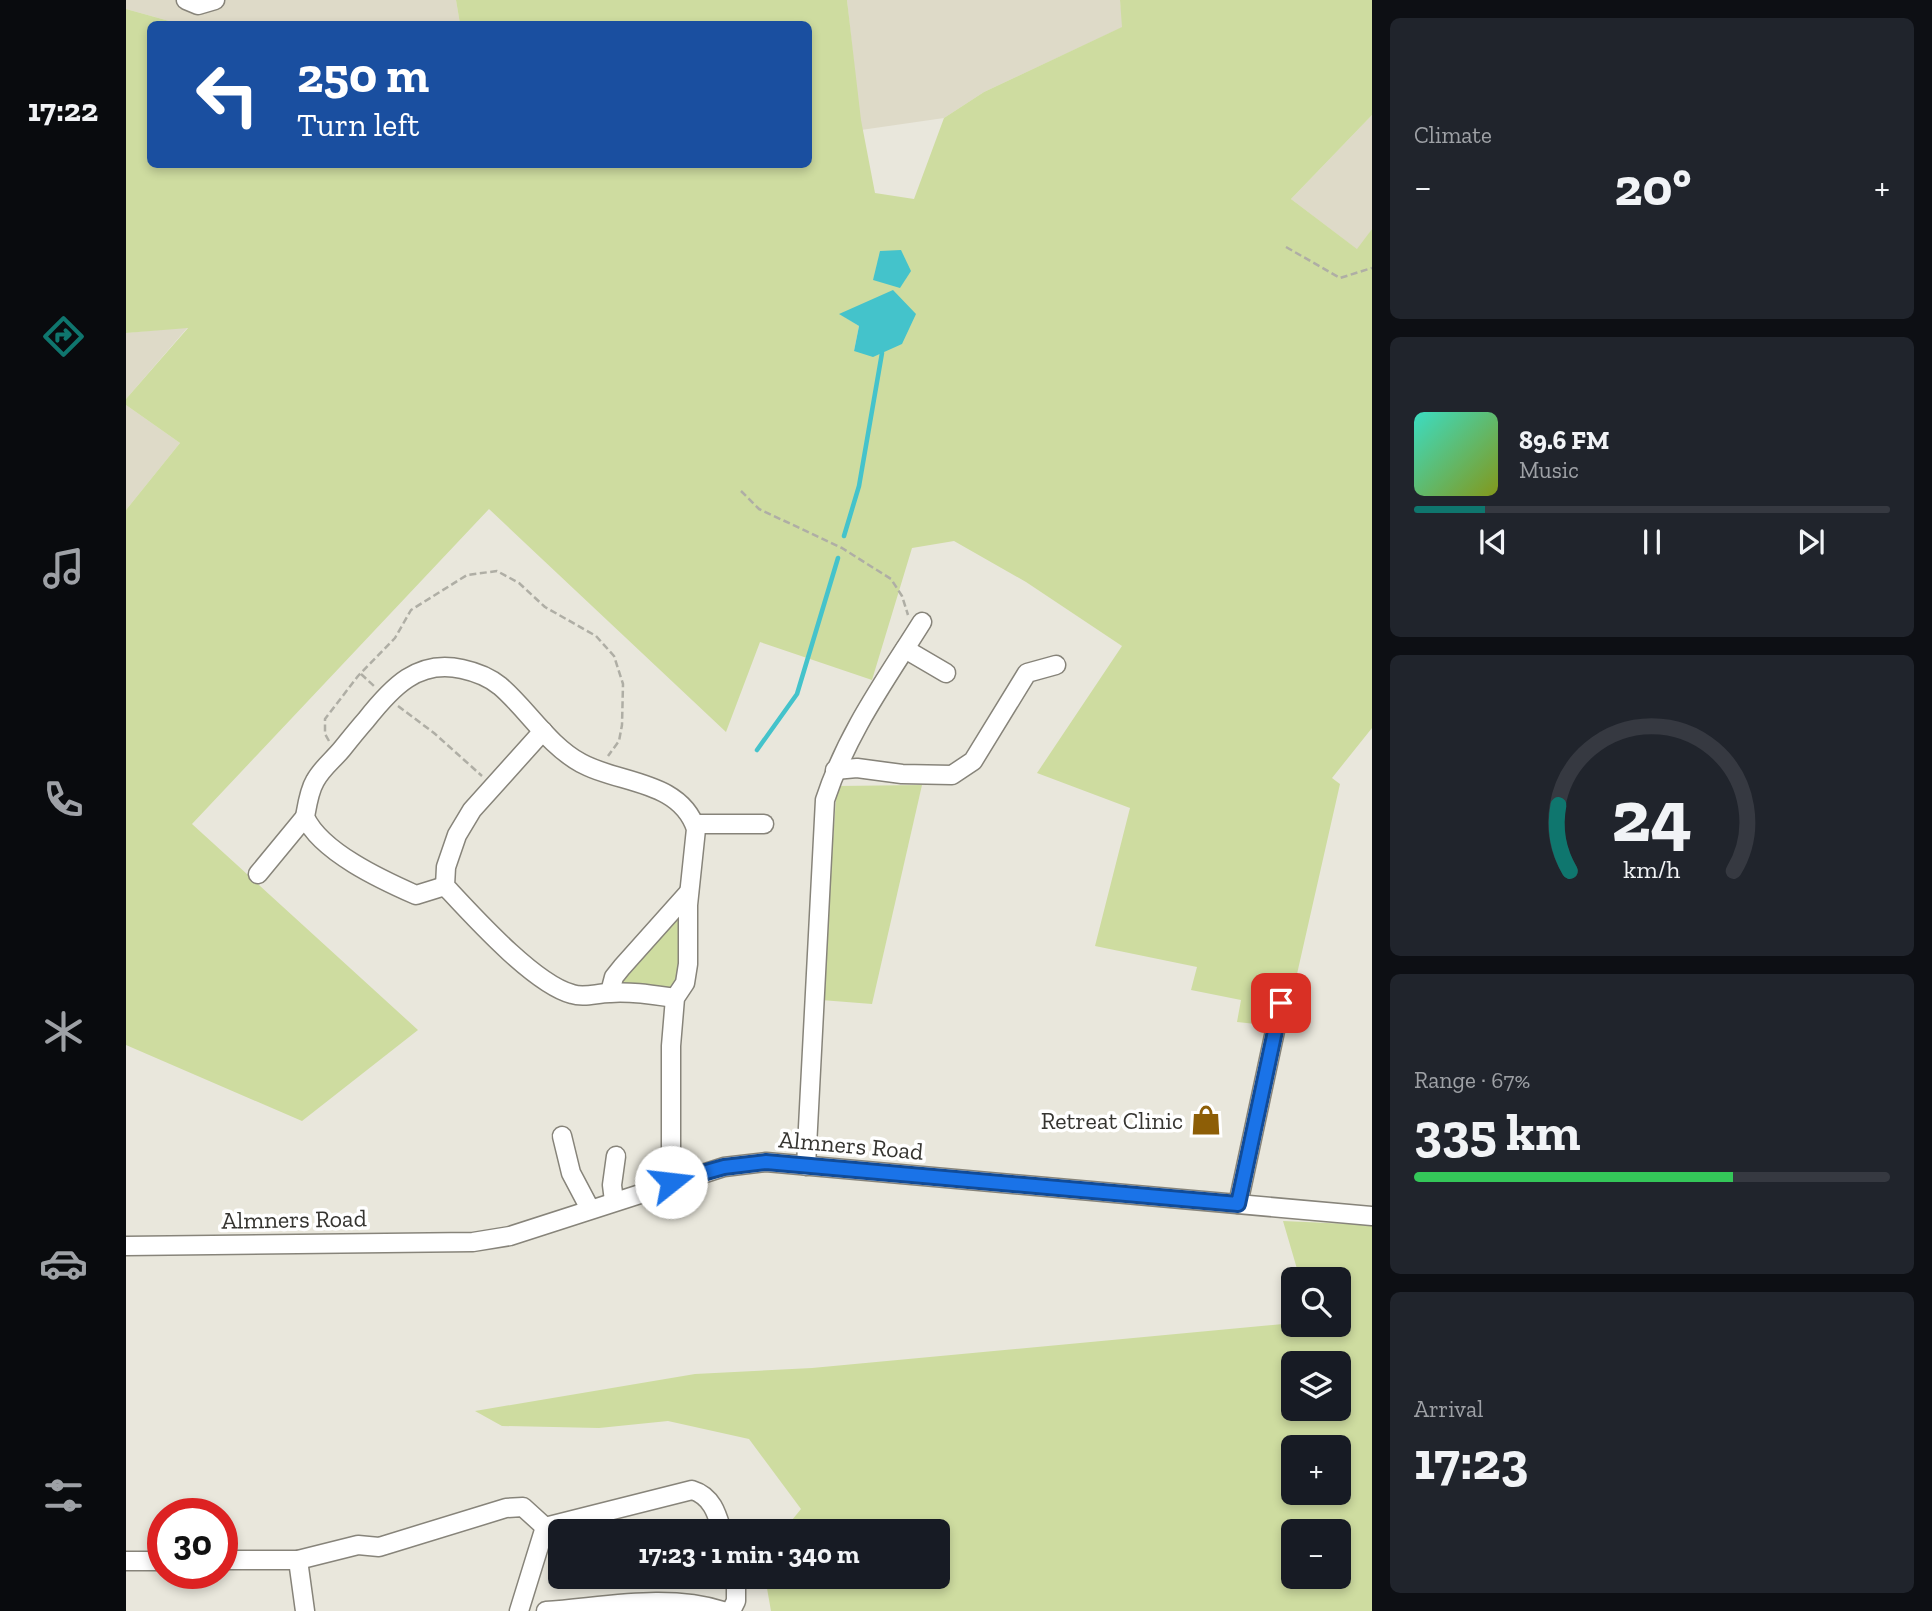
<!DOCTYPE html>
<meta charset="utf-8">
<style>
:root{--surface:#171b24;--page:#20242c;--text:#f1f3f6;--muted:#9ea1a6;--line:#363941;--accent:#0f766e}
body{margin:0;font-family:"Zilla Slab",serif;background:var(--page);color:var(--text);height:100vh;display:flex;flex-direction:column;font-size:26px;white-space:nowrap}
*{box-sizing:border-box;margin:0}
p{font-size:23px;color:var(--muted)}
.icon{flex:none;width:38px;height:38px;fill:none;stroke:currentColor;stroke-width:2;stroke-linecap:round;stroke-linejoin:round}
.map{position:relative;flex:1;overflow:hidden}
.side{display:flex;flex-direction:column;gap:18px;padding:18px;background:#0d0f14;width:560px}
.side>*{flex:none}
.top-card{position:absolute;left:21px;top:21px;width:665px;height:147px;border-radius:10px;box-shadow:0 4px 10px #0003;background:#1a4fa0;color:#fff;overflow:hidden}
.tools{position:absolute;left:1155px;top:1267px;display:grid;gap:14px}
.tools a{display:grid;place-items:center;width:70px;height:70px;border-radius:10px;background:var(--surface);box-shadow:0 4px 10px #0003;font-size:35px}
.speed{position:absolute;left:21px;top:1498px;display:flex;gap:14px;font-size:35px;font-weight:700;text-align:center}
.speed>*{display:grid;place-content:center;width:91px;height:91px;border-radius:50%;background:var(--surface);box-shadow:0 4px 10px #0003;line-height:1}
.speed .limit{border:10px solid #d22;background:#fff;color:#111}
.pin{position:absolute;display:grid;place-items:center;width:60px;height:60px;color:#fff;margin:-30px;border-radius:14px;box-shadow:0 4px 10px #0006}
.me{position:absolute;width:77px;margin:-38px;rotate:74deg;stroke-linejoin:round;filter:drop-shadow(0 0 5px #0008)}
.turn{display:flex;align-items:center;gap:24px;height:147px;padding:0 35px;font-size:32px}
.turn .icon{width:91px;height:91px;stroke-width:2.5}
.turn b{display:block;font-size:49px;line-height:60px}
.big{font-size:52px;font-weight:700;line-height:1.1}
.side .widget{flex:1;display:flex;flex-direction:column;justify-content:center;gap:10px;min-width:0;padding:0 24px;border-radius:10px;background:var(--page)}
.side .dial{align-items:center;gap:0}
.dial svg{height:182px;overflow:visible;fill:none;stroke:var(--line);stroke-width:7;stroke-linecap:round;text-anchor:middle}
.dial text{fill:var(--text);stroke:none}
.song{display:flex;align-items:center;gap:21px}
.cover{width:84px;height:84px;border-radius:10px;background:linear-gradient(135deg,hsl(170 70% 55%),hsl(70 70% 35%))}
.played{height:7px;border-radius:4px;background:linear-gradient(90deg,var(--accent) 15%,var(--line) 15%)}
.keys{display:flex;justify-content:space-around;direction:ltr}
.heat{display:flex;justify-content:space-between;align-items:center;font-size:38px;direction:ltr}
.charge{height:10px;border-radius:5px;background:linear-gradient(90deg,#34c759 67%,var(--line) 0)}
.trip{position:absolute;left:422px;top:1519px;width:402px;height:70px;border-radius:10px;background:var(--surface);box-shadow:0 4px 10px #0003;font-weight:700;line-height:70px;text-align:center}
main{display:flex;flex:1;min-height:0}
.tab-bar{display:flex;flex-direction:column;width:126px;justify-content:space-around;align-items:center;background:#090b0e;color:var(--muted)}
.tab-bar .icon{width:49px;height:49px}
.tab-bar .active{color:var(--accent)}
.tab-bar b{font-size:32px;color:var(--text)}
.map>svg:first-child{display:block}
</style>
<main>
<nav class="tab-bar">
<b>17:22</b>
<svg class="icon active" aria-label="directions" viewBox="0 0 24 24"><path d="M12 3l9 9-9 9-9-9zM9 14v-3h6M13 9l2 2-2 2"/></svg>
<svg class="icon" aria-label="music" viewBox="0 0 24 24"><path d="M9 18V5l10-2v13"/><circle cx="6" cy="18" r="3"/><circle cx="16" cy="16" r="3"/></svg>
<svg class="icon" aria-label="phone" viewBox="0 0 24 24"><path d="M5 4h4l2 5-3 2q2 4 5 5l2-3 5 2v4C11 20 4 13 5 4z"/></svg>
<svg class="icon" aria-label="climate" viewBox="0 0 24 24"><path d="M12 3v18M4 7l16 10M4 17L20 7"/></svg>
<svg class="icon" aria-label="car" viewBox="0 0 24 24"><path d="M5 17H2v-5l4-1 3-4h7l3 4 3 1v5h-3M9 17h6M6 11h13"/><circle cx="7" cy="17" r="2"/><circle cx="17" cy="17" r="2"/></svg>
<svg class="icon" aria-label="filters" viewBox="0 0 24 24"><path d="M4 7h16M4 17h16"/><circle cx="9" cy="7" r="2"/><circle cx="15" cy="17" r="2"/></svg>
</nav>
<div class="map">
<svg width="1246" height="1611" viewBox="0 0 1246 1611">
<rect width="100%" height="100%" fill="#e9e7dc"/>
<g fill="#dedac8">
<path d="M0 0H330L334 24H54L0 9Z"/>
<path d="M721 0H994L997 27 858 92 818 118 735 130Z"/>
<path d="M1246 115V229L1232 250 1165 199Z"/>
<path d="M62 327 0 399V333Z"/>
<path d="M0 405 54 443 0 510Z"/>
</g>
<g fill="#cedca0" fill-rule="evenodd">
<path d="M330 0H721L735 120 749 193 788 199 818 118 858 92 996 27 994 0H1246V115L1165 199 1231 249 1246 229V728L1206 778 1214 784 1159 1027 1111 1022 1115 1000 1065 990 1071 967 969 946 1004 808 911 773 996 646 900 582 828 541 786 548 746 680 634 642 600 732 363 509 66 824 292 1030 176 1121 0 1045V510L54 443 0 405V399L62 328 0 333V9L54 24H24V164H682V24H334ZM714 314 776 344 728 351 733 326Z"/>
<path d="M796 785 746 1004 695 1000 711 786Z"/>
<path d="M555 907 557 973 550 987H506L497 983 496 979Z"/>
<path d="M1157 1221 1246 1225V1611H645L639 1577H812V1531H657L675 1509 623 1439 542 1421 473 1428 376 1426 349 1411 569 1374 686 1368 1167 1323V1325H1213V1279H1174ZM1167 1363H1213V1409H1167ZM1167 1447H1213V1493H1167ZM1167 1531H1213V1577H1167Z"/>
</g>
<g fill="#44c3cb">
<path d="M775 250 785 271 774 288 747 280 754 251Z"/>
<path d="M767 290 790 314 776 344 747 357 728 351 733 326 713 314Z"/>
</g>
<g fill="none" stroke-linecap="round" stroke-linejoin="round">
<g stroke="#44c3cb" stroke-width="4.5">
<path d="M718 536 733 486 756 353"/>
<path d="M631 750 671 694 712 558"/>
</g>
<g stroke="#87847a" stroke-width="21">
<g id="minor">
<path d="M60 0 72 5 89 0"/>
<path d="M779 649 820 673"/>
<path d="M417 731 346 810 331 835 320 867 319 886C347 916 408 984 446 994 458 998 471 993 484 993 505 991 528 995 549 998"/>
<path d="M709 770 731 768 776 774 826 775 847 761 901 673 930 665"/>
<path d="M569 824H638"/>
<path d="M132 874 179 817"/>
<path d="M319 886 290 895C256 880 195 852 179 817 181 806 183 791 189 781 196 768 207 760 216 749 224 739 232 729 240 720 266 687 292 659 336 669 350 672 363 677 374 686 402 710 422 745 455 763 493 784 554 780 570 829L562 905V964L559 983 549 998 545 1046V1182"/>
<path d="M484 992 488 977 496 967 563 892"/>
<path d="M436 1136 445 1173 464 1209"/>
<path d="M680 1166 699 800C721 733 759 681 796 622"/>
<path d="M488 1201 486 1185 490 1156"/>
<path d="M1112 1204 1155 1003"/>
<path d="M0 1246 347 1242 384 1236 598 1167 640 1162 1246 1216"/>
<path d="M96 1560H172L232 1545 253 1547 380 1508 397 1507 419 1527 566 1490C586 1496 591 1514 596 1531"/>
<path d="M172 1560 179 1611"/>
<path d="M0 1561H37"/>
<path d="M393 1611 419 1527"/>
<path d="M420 1611C478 1607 541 1593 597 1611"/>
<path d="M605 1611 610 1601V1577"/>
</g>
</g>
<g stroke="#afaea5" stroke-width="2.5" stroke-dasharray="7 3.5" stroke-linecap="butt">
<path d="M1160 247 1214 278 1246 268"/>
<path d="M615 491 633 509 716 548 765 579 776 596 782 615"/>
<path d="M235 674 248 686"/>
<path d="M272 706 308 733 356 776"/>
<path d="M203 741 199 734V719L232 676 269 638 285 610 341 575 371 571 393 583 419 607 470 636 488 656 497 684 496 725 493 741 482 756"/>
</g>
<use href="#minor" stroke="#fff" stroke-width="18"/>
</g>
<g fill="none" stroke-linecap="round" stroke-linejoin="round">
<g stroke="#114b97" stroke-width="18">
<path id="route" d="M545 1182 598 1167 640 1162 1112 1204 1155 1003"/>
</g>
<use href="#route" stroke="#1a73e8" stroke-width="12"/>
</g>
<defs>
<g id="shop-bare" transform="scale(2.415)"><path d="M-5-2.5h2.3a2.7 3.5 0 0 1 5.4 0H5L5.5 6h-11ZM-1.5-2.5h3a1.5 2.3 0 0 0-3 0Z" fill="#8d5e06" stroke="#fff" stroke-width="2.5" paint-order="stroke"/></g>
</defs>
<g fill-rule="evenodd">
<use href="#shop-bare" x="1080" y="1120"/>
</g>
<g text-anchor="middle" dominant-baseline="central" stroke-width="7" stroke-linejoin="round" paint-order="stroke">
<g font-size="24" fill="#353430" stroke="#fff" text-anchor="end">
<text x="1057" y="1120">Retreat Clinic</text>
</g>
<g font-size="24" fill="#353430" stroke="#fff">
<text transform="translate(725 1145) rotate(5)">Almners Road</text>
<text transform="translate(168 1219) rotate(-1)">Almners Road</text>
</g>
</g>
</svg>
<div class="tools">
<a><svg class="icon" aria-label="search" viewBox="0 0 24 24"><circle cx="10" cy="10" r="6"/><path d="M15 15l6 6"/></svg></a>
<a><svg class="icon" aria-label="layers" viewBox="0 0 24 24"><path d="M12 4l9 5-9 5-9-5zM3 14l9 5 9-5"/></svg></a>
<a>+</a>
<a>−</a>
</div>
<div class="speed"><div class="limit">30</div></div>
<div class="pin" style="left:1155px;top:1003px;background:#d93025"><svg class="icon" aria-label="arrive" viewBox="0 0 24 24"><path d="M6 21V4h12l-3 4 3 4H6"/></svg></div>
<svg class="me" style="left:545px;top:1182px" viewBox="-20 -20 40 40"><circle r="19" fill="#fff"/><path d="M0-13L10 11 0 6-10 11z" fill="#1a73e8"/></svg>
<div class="trip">17:23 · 1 min · 340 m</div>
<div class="top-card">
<div class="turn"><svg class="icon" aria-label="left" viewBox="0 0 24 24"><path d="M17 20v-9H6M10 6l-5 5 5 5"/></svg><div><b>250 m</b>Turn left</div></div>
</div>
</div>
<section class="side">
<div class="widget"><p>Climate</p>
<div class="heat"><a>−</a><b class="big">20°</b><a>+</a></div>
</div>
<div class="widget">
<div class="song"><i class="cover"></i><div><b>89.6 FM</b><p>Music</p></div></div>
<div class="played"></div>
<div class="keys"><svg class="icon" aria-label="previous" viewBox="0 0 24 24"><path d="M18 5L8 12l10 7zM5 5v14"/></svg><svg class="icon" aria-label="pause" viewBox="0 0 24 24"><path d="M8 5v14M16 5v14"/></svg><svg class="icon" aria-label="next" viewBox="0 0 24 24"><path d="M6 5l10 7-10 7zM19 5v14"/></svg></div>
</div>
<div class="widget dial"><svg viewBox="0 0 100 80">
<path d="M14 69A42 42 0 1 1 86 69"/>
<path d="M14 69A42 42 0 0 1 9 40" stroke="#0f766e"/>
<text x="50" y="56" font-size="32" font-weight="700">24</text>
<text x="50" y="72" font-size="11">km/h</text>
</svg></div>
<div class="widget"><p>Range · 67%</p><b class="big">335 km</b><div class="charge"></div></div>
<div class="widget"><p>Arrival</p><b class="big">17:23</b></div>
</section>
</main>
